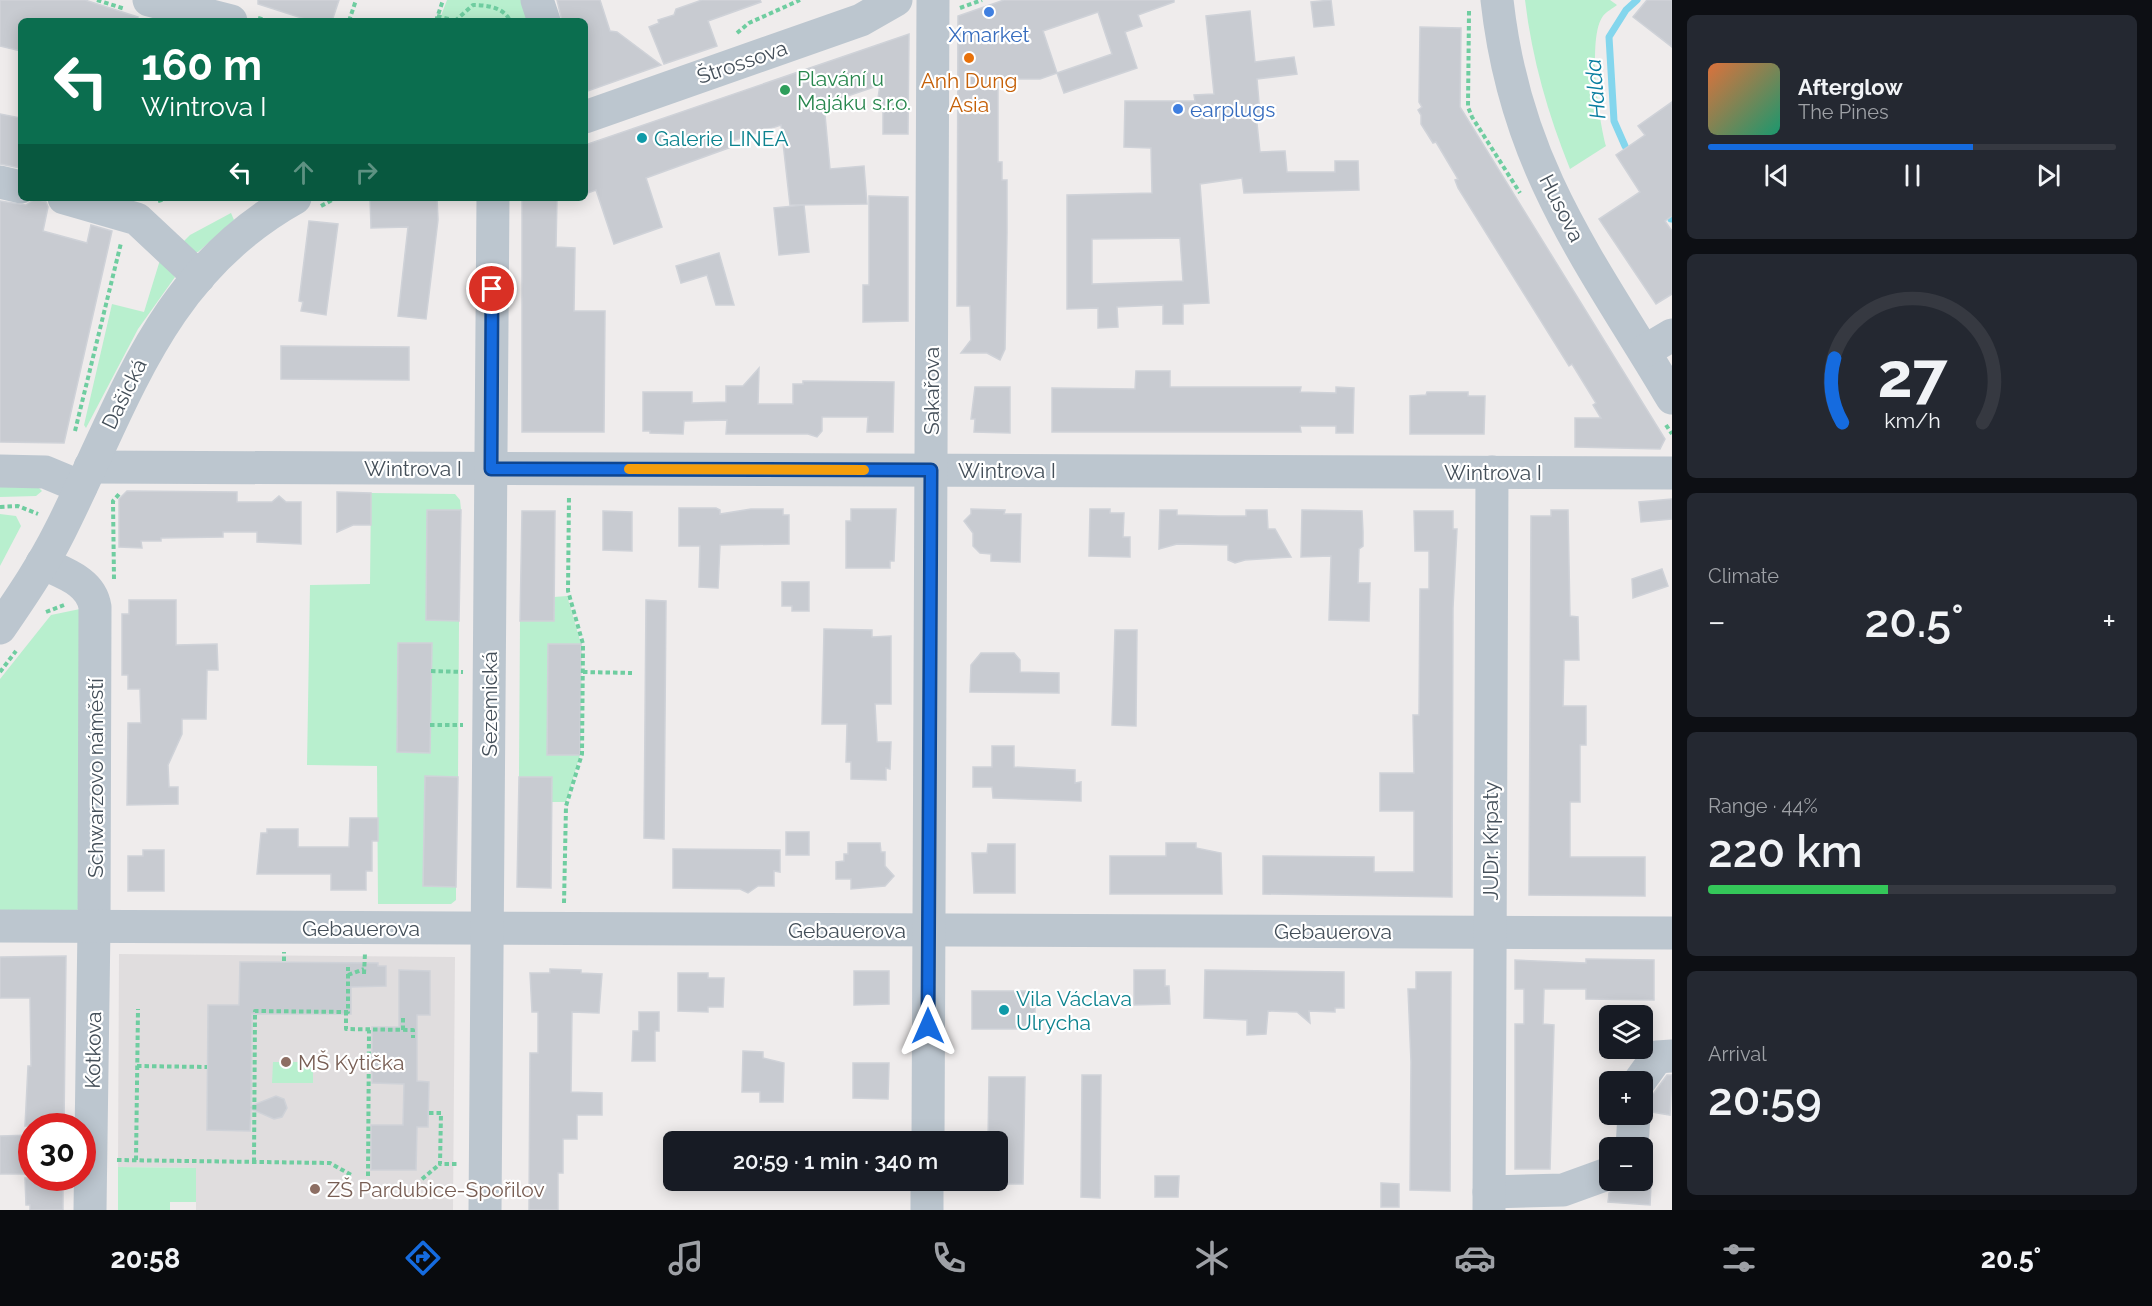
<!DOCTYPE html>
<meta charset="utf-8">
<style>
:root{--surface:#171b24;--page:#242831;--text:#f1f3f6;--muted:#9ea1a6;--line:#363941;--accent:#156bdf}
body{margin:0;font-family:Raleway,sans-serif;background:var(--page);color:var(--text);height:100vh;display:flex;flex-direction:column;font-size:22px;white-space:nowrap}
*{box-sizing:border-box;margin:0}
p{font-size:20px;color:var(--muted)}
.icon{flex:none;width:33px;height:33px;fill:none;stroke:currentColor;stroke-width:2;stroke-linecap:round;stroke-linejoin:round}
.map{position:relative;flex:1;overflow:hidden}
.details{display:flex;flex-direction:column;gap:15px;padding:15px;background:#0d0f14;width:480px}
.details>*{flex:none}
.guide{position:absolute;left:18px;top:18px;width:570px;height:183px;border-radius:9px;box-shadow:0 3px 15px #0003;background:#0b6e4f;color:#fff;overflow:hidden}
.buttons{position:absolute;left:1599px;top:1005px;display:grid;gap:12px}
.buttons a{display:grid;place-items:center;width:54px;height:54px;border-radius:9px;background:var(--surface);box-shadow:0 3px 15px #0003;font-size:30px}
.speed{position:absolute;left:18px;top:1113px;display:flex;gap:12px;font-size:30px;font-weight:700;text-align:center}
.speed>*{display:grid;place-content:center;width:78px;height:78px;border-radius:50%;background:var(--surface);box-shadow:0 3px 15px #0003;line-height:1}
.speed .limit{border:9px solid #d22;background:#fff;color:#111}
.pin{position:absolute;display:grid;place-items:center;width:51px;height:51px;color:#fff;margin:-26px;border:3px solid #fff;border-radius:50%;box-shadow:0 2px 6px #0007}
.me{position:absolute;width:66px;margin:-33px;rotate:0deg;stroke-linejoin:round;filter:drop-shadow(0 0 4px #0008)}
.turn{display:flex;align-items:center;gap:21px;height:126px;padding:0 24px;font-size:27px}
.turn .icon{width:78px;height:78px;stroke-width:2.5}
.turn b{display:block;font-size:42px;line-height:51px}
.lanes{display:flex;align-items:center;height:57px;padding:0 24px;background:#0003;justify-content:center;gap:30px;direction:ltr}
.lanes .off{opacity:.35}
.big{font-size:45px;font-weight:600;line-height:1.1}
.details .widget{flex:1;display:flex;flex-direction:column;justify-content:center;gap:9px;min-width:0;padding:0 21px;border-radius:9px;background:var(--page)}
.details .dial{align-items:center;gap:0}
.dial svg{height:156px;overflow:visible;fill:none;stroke:var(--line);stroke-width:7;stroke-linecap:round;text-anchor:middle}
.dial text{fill:var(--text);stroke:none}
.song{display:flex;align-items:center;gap:18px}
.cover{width:72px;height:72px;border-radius:9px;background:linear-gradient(135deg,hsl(20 70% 55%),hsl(160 70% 35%))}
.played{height:6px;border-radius:3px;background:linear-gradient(90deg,var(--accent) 65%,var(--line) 65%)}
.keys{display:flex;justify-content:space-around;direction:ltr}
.heat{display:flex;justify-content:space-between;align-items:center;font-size:33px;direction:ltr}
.charge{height:9px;border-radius:4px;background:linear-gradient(90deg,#34c759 44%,var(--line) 0)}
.trip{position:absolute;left:663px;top:1131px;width:345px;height:60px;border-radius:9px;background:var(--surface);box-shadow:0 3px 15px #0003;font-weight:600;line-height:60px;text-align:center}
.tabs{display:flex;height:96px;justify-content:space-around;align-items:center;background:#090b0e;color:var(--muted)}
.tabs .icon{width:42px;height:42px}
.tabs .on{color:var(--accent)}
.tabs b{font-size:27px;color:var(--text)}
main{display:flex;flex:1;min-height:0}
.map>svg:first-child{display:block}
</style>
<main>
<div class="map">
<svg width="1672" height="1210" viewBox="0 0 1672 1210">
<rect width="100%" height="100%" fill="#efecec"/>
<path fill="#e0ddde" d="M119 954 455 957 453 1210H196V1168L118 1167Z"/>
<g fill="#b8efce" fill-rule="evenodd">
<path d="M447 0H529L536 21H439Z"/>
<path d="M1525 0H1610L1617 5C1613 8 1606 12 1603 16 1587 37 1599 121 1606 146L1570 169C1548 114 1532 59 1525 0Z"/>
<path d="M231 213 234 220 198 252H192L183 242 190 235Z"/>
<path d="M160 260 175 277 138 329 86 428 84 425 112 304 144 312Z"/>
<path d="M0 482 37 486 42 491 36 496 0 497Z"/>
<path d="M371 493 455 494 460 500 461 510 426 620 459 621 458 777H425L423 885 456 887V900L451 904H378L377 766 307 765 310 585 370 584ZM398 643H431L429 753 397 752Z"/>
<path d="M0 514 16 516 21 526 0 566Z"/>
<path d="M567 596 581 644 548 645 547 754 580 755 566 802H552V777H519L520 621H553L554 597Z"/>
<path d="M80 609 78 909 75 914 0 918V679L51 615Z"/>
<path d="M273 1062H313V1083H272Z"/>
<path d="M118 1167 196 1168V1202H170V1210H118Z"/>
</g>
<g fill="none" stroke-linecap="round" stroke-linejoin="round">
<g stroke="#84d6ed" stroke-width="7">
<path d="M1625 146 1614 121 1609 37 1626 10 1637 0"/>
<path d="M1671 219H1672"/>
</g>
</g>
<g fill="#c8cbd1" stroke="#cfd2d8" stroke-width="1.5" fill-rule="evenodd">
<path d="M0 0H85L138 17 137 21H21V51L0 46Z"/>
<path d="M258 0H339L332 21H311L258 4Z"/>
<path d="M557 0H600L610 31 617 32 661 65 585 92V21H562Z"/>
<path d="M702 0H760L761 2 708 21 717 46 664 64 649 27 659 23 658 20 674 15 676 9Z"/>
<path d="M1004 0H1174V2L1138 15 1142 26 1125 32 1137 68 1064 93 1057 73 1040 79H998V162H1002V180H1007V232L1005 349 1000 360 987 353H961L971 340 970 306H957L958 16ZM1098 12 1112 54 1057 73 1043 31Z"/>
<path d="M1331 0 1334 25 1314 27 1311 2Z"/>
<path d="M1647 0H1672V47L1633 17Z"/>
<path d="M1250 11 1255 62 1294 57 1297 74 1257 79 1260 114H1256L1260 152 1285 151 1287 172H1335V161H1358L1359 190 1244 193 1242 178 1200 184 1209 303 1183 304V324H1163V305L1117 307 1118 327 1098 328V308L1067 309V195L1152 193 1151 148 1124 147 1125 101H1195L1194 95 1214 94 1206 16ZM1180 238 1183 281 1092 284V239Z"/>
<path d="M1420 27 1461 28 1460 107 1665 439 1660 449 1575 447V418H1601L1593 405 1596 403 1572 364 1569 366 1458 188 1455 180 1458 179 1436 142 1433 143 1421 124V115L1418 110 1422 107 1419 102Z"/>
<path d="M909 34 908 134H883V104H877L880 85 824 104 830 169 864 166 867 204 790 205 781 125 732 141 734 146 646 178 662 227 614 244 596 190 585 194V145Z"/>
<path d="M1672 102V216L1665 221 1672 231V294L1656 304 1599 219 1640 192 1616 155 1645 135 1638 126Z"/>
<path d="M0 114 21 118V168L0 164Z"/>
<path d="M869 196 908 197V321L863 322V285H869Z"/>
<path d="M370 198H437L438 220 426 319 398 316 408 227 371 228Z"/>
<path d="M522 198H557L556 247 575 248 574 311H605L604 432H522Z"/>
<path d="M35 199 46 202 48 207 43 231 87 243 91 225 112 231 64 443 0 442V201L26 205Z"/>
<path d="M804 205 809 252 779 255 774 208Z"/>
<path d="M309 221 338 224 326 315 301 311 303 302 299 301Z"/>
<path d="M719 253 734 305H716L707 275 681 283 676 266Z"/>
<path d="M281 346 409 347V380L281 379Z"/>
<path d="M759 368 758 404H793V384H803V381L894 382 893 432H867L868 417H822V431L817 437 808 434H726L727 420 684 421 683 434 650 433V431H643V392H692V403L726 402V386H743Z"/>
<path d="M1136 371H1170V387H1301L1300 392 1336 393V387L1354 388 1353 433H1336V426H1300L1301 432H1052V388L1135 389Z"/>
<path d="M975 387H1010V433L974 432 975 419H971Z"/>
<path d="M1427 392H1468V396H1485L1484 434H1410V396L1426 395Z"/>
<path d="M127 491 237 492V502H272L279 496 286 502H301V544L257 542V532H223V537L161 538V541H141L142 548 119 547V499Z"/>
<path d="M337 492 371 493V525H353L337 532Z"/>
<path d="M1672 499V519L1641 522 1639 502Z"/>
<path d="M679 508H716L720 510V514L751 509H783V515H789V544L720 545 718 588 699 587 700 546H679Z"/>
<path d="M851 509H896L894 561H890V568H846V521H851Z"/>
<path d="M971 509 1005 510 1004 514H1021L1020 562 991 561V554L980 553 973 546V533L964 521 971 514Z"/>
<path d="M1090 509H1110V513H1124L1123 537H1130V557L1089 556Z"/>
<path d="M427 510H461L459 621 426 620Z"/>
<path d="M1160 510H1177V515L1218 516H1246V510H1267L1268 529H1275L1291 557 1245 560 1235 563 1228 560V545L1177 544 1159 549Z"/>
<path d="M1302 510 1362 511 1363 532V546L1359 549 1358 583H1370L1369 621 1329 620 1331 556 1301 557Z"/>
<path d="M1551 510H1568L1570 616 1578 617 1579 660H1564L1563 706H1586V745H1580V802H1570V857H1645V896L1529 895 1531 516H1551Z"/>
<path d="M522 511H555L554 621H520Z"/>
<path d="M603 511 632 512V551L603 550Z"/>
<path d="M1414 511H1453V529H1457L1453 608 1452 897 1263 894V856L1374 857V872H1414V811H1380V773H1414L1413 715H1419L1420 589H1429V551H1415Z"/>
<path d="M1662 569 1668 586 1633 598 1632 579Z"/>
<path d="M782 582H809V611H792V606H782Z"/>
<path d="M129 600H176V645L217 644 218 670H207L206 719H182V734L168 765 169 787H178V804L127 805 128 723H141L140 689H128V675H122V614H129Z"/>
<path d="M646 600 666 601 664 839 644 838Z"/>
<path d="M824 629 872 630V637L891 636V704H875L877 742H891L890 769 886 768V780L851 779V762H846L847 724H822Z"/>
<path d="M1115 630H1137L1136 726 1112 725Z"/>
<path d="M398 643H432L430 753 397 752Z"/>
<path d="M548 644H581L580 755H547Z"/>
<path d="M981 653H1014L1020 660V672L1059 673V693L970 692 971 665Z"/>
<path d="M992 746H1014V767L1075 770V783L1081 782V801L993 798 992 787H973V767H992Z"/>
<path d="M425 776 458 777 456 887 423 886Z"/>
<path d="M519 777H552L551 888 517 887Z"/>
<path d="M350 818H378V841H372V871H366V890H331V874H257L261 833H267V829H298V847H349Z"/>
<rect x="786" y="832" width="23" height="23"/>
<path d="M848 843H880L881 852H885V866L894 876 885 886 851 889V879H836V862L844 861V854H848Z"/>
<path d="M1166 843H1196V848L1221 853 1222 894H1110V856H1166Z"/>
<path d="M988 844H1015V893H974L972 853H987Z"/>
<path d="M673 849 780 850V872L774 871V886H758L748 893 740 889 673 888Z"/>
<path d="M143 850H164V891H128V856H143Z"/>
<path d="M66 956 64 1126H25L28 1066H31L30 998H0V957Z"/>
<path d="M1586 959 1654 960V1000L1586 999V989H1544L1543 1024 1554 1025 1550 1169H1515V1024H1524V989H1515V960L1586 963Z"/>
<path d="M240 962 378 963V966H386V986L351 987V1014H252L251 1106 276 1096 284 1099 287 1108 282 1117 274 1119 251 1109 250 1131 207 1130 208 1005H239Z"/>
<path d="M550 969 581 970V973L602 974 599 1013 572 1012 571 1092 602 1093V1115H577V1139H563V1173H558V1210H529L530 1053H538V1012H532L530 973H550Z"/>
<path d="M399 970 430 971V1015H417V1081L429 1082 428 1127H417L416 1170H371V1125H403L404 1084 372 1083V1027H399Z"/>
<path d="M1134 970H1165V986H1169L1170 1004 1134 1005Z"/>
<path d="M1205 970 1344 972V1008H1335V1012L1309 1011 1310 1023 1297 1012 1268 1011 1266 1034 1247 1035V1020L1204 1018Z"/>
<path d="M854 971H889V1004L854 1005Z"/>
<path d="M1416 972H1451L1450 1191 1410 1190 1411 1062 1408 989H1416Z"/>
<path d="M678 973H708V978H724L723 1007H708V1012L678 1011Z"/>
<rect x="972" y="991" width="63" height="38"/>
<path d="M639 1012H659V1031H655V1061H632L633 1031H639Z"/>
<path d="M743 1051 763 1052V1058L784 1063 783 1102H760V1092H742Z"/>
<path d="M853 1063H889L888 1099 853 1098Z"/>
<path d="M1082 1075H1101L1100 1198 1081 1197Z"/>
<path d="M1667 1075H1672L1670 1115 1652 1112 1645 1099 1654 1093Z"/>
<path d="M989 1077H1025L1023 1184H998V1142H988Z"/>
<path d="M32 1135V1174H0V1136Z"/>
<path d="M1155 1176H1179L1178 1197H1155Z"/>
<path d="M25 1178H63V1210H30V1205H26Z"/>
<path d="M1381 1183 1399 1184V1207H1381Z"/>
<path d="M1626 1183 1651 1185 1650 1205 1608 1202 1609 1193Z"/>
</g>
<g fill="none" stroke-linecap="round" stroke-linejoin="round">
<g stroke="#6fcda0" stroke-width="4" stroke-dasharray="4.5 3" stroke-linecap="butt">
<path d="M97 0 125 9"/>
<path d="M960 8 982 0"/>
<path d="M1469 11 1468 107 1472 117 1520 193"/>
<path d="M437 16 456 21"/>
<path d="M258 18 269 21"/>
<path d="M349 21 356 0"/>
<path d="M436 21 443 0"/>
<path d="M455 21 473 5C486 5 504 7 510 21"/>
<path d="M737 33 749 23 800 0"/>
<path d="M158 201 169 198"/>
<path d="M321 206 336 198"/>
<path d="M1666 425 1672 434"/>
<path d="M75 431 121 243"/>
<path d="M0 507 18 506 38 514"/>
<path d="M114 579 113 501 120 493"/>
<path d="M46 612 64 605"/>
<path d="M431 671 463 672"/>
<path d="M0 672 16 651"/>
<path d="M583 672 632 673"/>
<path d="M430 725H463"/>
<path d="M564 903 566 806 582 754 583 644 568 591 569 495"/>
<path d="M284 961V952"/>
<path d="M364 974 365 953"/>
<path d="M348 975 364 969"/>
<path d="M346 1011V1029L413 1030V1038"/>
<path d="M403 1030V1015"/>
<path d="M137 1066 207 1067"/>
<path d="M429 1113H441L440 1164H458"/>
<path d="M117 1160 330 1163 353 1176"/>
<path d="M136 1160 138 1009"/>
<path d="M254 1162 255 1011 348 1012V967"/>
<path d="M368 1176 369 1030"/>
<path d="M422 1179 440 1164"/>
</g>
<g stroke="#bcc6cf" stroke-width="33">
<path d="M149 0 231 21"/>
<path d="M537 0 544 21"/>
<path d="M1497 0C1504 64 1521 126 1548 184 1582 258 1631 328 1672 398"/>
<path d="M585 117 861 20 896 0"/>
<path d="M0 182 21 187"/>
<path d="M64 198 137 219 199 277"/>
<path d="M1645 351 1672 335"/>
<path d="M90 467 1672 473"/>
<path d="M0 471 45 472 81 487"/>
<path d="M42 563C63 573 91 581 95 607L94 926 90 1210"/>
<path d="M0 628C22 596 43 565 60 531 125 402 159 274 295 198"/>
<path d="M0 926 1672 933"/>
<path d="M1639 1082 1657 1057 1672 1056"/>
<path d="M928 1142 933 0"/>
<path d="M1632 1148 1634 1114"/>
<path d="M1489 1192 1563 1190 1610 1173"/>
<path d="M485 1210 493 198"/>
<path d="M927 1210V1180"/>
<path d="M1489 1210 1492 472"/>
</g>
</g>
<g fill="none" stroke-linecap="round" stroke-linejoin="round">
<g stroke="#0e4691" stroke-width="15">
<path id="route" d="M492 289 491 469 931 470 928 1026"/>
</g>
<use href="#route" stroke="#156bdf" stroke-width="10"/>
<path stroke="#f59e0b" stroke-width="10" d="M629 469 864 470"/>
</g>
<g fill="#3f7fe0" stroke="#fff" stroke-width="2">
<circle cx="989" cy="12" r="6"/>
<circle cx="1178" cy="109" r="6"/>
</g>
<circle fill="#e8710a" stroke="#fff" stroke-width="2" cx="969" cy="58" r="6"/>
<circle fill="#2e9e5b" stroke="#fff" stroke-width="2" cx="785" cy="90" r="6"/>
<g fill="#0f9aa8" stroke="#fff" stroke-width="2">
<circle cx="642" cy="138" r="6"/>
<circle cx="1004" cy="1010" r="6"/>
</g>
<g fill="#8d6e63" stroke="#fff" stroke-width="2">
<circle cx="286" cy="1062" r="6"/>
<circle cx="315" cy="1189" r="6"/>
</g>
<g text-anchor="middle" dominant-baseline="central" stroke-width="4.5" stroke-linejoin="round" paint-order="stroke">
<g font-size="21" fill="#366cbe" stroke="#fff">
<text x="989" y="34">Xmarket</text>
<text x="1190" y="109" text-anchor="start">earplugs</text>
</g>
<g font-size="21" fill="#444f59" stroke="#fff">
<text transform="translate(742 62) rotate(-19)">Štrossova</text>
<text transform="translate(1562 208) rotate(63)">Husova</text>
<text transform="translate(931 391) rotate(-90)">Sakařova</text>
<text transform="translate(124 394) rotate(-64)">Dašická</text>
<text x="413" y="468">Wintrova I</text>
<text x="1007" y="470">Wintrova I</text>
<text x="1493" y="472">Wintrova I</text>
<text transform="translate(489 704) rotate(-90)">Sezemická</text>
<text transform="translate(95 778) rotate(-90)">Schwarzovo náměstí</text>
<text transform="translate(1490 841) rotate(-90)">JUDr. Krpaty</text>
<text x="361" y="928">Gebauerova</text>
<text x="847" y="930">Gebauerova</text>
<text x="1333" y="931">Gebauerova</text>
<text transform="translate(93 1050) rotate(-89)">Kotkova</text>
</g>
<g font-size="21" fill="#27864d" stroke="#fff" text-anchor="start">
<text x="797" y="78">Plavání u<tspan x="797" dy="24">Majáku s.r.o.</tspan></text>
</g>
<g font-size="21" fill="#c56008" stroke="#fff">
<text x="969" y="80">Anh Dung<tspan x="969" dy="24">Asia</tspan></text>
</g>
<g font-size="21" fill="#0d838f" stroke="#fff" text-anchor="start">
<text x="654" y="138">Galerie LINEA</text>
<text x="1016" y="998">Vila Václava<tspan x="1016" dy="24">Ulrycha</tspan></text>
</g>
<g font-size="21" fill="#785e54" stroke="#fff" text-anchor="start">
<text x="298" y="1062">MŠ Kytička</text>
<text x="327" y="1189">ZŠ Pardubice-Spořilov</text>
</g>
<g font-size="22" font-style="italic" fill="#097ea0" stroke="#fff">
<text transform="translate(1595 89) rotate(-95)">Halda</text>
</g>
</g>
</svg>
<div class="buttons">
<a><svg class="icon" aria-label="layers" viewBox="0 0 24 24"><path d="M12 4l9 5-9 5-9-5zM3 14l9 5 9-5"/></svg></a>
<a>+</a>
<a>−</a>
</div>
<div class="speed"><div class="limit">30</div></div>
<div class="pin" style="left:492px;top:289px;background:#d93025"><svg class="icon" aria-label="arrive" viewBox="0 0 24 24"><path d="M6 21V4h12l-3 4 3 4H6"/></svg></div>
<svg class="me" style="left:928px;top:1026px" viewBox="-20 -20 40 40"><path d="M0-17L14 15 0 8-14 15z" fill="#156bdf" stroke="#fff" stroke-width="4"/></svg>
<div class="trip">20:59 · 1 min · 340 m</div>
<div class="guide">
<div class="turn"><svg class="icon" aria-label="left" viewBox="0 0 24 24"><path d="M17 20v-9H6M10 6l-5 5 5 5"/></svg><div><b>160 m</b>Wintrova I</div></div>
<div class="lanes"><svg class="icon" aria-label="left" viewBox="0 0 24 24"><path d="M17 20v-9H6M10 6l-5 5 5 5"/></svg><svg class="icon off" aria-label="ahead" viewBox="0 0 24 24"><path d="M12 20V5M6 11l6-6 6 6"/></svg><svg class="icon off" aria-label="right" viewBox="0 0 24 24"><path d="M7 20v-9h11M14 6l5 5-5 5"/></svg></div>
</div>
</div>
<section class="details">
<div class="widget">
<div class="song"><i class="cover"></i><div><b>Afterglow</b><p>The Pines</p></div></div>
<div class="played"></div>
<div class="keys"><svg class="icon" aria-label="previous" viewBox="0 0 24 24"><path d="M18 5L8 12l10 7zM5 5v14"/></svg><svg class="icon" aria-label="pause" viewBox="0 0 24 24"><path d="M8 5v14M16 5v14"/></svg><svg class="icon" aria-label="next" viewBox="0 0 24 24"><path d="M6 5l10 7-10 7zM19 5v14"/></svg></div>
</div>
<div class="widget dial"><svg viewBox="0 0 100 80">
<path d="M14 69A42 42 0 1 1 86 69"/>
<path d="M14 69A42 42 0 0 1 10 36" stroke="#156bdf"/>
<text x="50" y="56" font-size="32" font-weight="700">27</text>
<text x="50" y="72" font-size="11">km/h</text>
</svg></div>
<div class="widget"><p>Climate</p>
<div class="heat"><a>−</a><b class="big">20.5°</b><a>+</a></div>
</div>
<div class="widget"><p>Range · 44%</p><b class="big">220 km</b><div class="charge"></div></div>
<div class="widget"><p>Arrival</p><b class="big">20:59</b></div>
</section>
</main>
<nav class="tabs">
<b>20:58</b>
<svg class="icon on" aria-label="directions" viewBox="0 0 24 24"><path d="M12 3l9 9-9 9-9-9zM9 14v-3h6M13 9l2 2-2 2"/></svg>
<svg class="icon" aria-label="music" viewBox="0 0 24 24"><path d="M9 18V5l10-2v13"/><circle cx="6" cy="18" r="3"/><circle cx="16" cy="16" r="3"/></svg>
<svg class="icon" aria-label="phone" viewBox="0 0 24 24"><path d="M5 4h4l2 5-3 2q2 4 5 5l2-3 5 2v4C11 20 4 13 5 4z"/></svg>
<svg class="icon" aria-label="climate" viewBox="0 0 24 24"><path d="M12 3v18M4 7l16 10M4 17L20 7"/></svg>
<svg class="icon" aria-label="car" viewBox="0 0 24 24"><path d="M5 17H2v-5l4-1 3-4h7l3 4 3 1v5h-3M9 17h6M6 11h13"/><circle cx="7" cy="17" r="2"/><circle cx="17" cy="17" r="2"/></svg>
<svg class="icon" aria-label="filters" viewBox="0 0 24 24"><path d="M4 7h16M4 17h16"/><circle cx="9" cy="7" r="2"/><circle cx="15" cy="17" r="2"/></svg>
<b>20.5°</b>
</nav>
